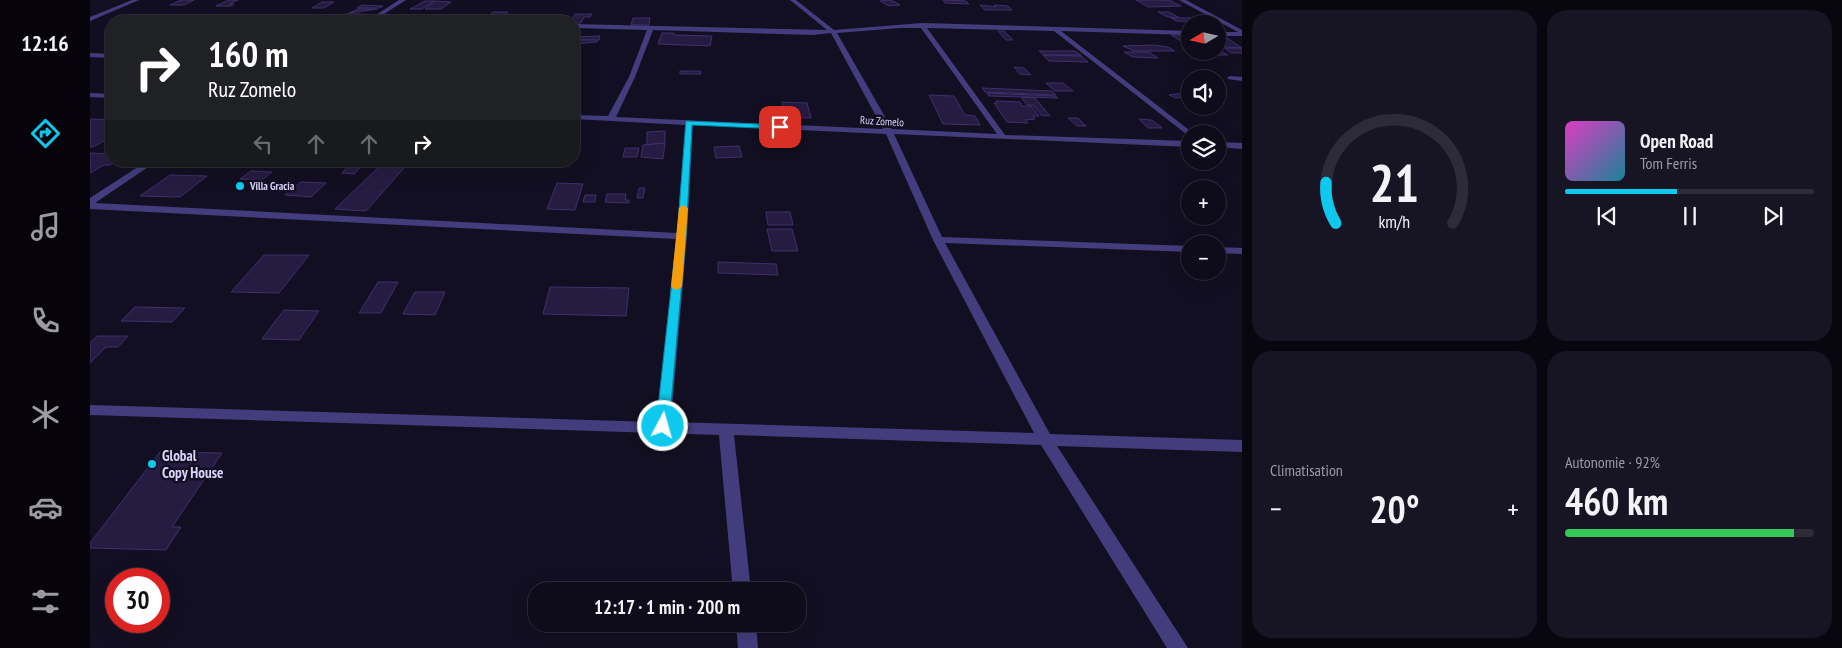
<!DOCTYPE html>
<html lang="fr">
<meta charset="utf-8">
<style>
:root{--surface:#0e0b1a;--page:#171423;--text:#f1f3f6;--muted:#9b9ba2;--line:#2e2b39;--accent:#0ec9ed}
body{margin:0;font-family:"PT Sans Narrow",sans-serif;background:var(--page);color:var(--text);height:100vh;display:flex;flex-direction:column;font-size:19px;white-space:nowrap}
*{box-sizing:border-box;margin:0}
p{font-size:16px;color:var(--muted)}
.icon{flex:none;width:28px;height:28px;fill:none;stroke:currentColor;stroke-width:2;stroke-linecap:round;stroke-linejoin:round}
.map{position:relative;flex:1;overflow:hidden}
.sheet{display:flex;flex-direction:column;gap:10px;padding:10px;background:#08060e;width:600px}
.sheet>*{flex:none}
.banner{position:absolute;left:15px;top:15px;width:475px;height:152px;border-radius:20px;box-shadow:0 5px 20px #0002,0 0 0 1px var(--line);background:#202124;color:#fff;overflow:hidden}
.needle{width:32px;rotate:261deg}
.controls{position:absolute;left:1091px;top:15px;display:grid;gap:10px}
.controls a{display:grid;place-items:center;width:45px;height:45px;border-radius:50%;background:var(--surface);box-shadow:0 5px 20px #0002,0 0 0 1px var(--line);font-size:25px}
.speed{position:absolute;left:15px;top:568px;display:flex;gap:10px;font-size:25px;font-weight:700;text-align:center}
.speed>*{display:grid;place-content:center;width:65px;height:65px;border-radius:50%;background:var(--surface);box-shadow:0 5px 20px #0002,0 0 0 1px var(--line);line-height:1}
.speed .limit{border:8px solid #d22;background:#fff;color:#111}
.pin{position:absolute;display:grid;place-items:center;width:42px;height:42px;color:#fff;margin:-21px;border-radius:10px;box-shadow:0 2px 8px #0006}
.me{position:absolute;width:55px;margin:-28px;rotate:6deg;stroke-linejoin:round;filter:drop-shadow(0 0 4px #0008)}
.turn{display:flex;align-items:center;gap:18px;height:105px;padding:0 20px;font-size:22px}
.turn .icon{width:65px;height:65px;stroke-width:2.5}
.turn b{display:block;font-size:35px;line-height:42px}
.lanes{display:flex;align-items:center;height:48px;padding:0 20px;background:#0003;justify-content:center;gap:25px;direction:ltr}
.lanes .off{opacity:.35}
.big{font-size:38px;font-weight:700;line-height:1.1}
.sheet .card{flex:1;display:flex;flex-direction:column;justify-content:center;gap:8px;min-width:0;padding:0 18px;border-radius:20px;background:var(--page)}
.sheet .dial{align-items:center;gap:0}
.dial svg{height:130px;overflow:visible;fill:none;stroke:var(--line);stroke-width:7;stroke-linecap:round;text-anchor:middle}
.dial text{fill:var(--text);stroke:none}
.song{display:flex;align-items:center;gap:15px}
.cover{width:60px;height:60px;border-radius:8px;background:linear-gradient(135deg,hsl(310 70% 55%),hsl(190 70% 35%))}
.played{height:5px;border-radius:2px;background:linear-gradient(90deg,var(--accent) 45%,var(--line) 45%)}
.keys{display:flex;justify-content:space-around;direction:ltr}
.heat{display:flex;justify-content:space-between;align-items:center;font-size:28px;direction:ltr}
.charge{height:8px;border-radius:4px;background:linear-gradient(90deg,#34c759 92%,var(--line) 0)}
.sheet .tiles{flex:1;display:grid;gap:10px;grid-template-columns:repeat(2,1fr)}
.trip{position:absolute;left:438px;top:582px;width:278px;height:50px;border-radius:20px;background:var(--surface);box-shadow:0 5px 20px #0002,0 0 0 1px var(--line);font-weight:700;line-height:50px;text-align:center}
main{display:flex;flex:1;min-height:0}
.menu{display:flex;flex-direction:column;width:90px;justify-content:space-around;align-items:center;background:#06040a;color:var(--muted)}
.menu .icon{width:35px;height:35px}
.menu .on{color:var(--accent)}
.menu b{font-size:22px;color:var(--text)}
.map>svg:first-child{display:block}
</style>
<main>
<nav class="menu">
<b>12:16</b>
<svg class="icon on" aria-label="directions" viewBox="0 0 24 24"><path d="M12 3l9 9-9 9-9-9zM9 14v-3h6M13 9l2 2-2 2"/></svg>
<svg class="icon" aria-label="music" viewBox="0 0 24 24"><path d="M9 18V5l10-2v13"/><circle cx="6" cy="18" r="3"/><circle cx="16" cy="16" r="3"/></svg>
<svg class="icon" aria-label="phone" viewBox="0 0 24 24"><path d="M5 4h4l2 5-3 2q2 4 5 5l2-3 5 2v4C11 20 4 13 5 4z"/></svg>
<svg class="icon" aria-label="climate" viewBox="0 0 24 24"><path d="M12 3v18M4 7l16 10M4 17L20 7"/></svg>
<svg class="icon" aria-label="car" viewBox="0 0 24 24"><path d="M5 17H2v-5l4-1 3-4h7l3 4 3 1v5h-3M9 17h6M6 11h13"/><circle cx="7" cy="17" r="2"/><circle cx="17" cy="17" r="2"/></svg>
<svg class="icon" aria-label="filters" viewBox="0 0 24 24"><path d="M4 7h16M4 17h16"/><circle cx="9" cy="7" r="2"/><circle cx="15" cy="17" r="2"/></svg>
</nav>
<div class="map">
<svg width="1152" height="648" viewBox="0 0 1152 648">
<rect width="100%" height="100%" fill="#130f22"/>
<g fill="#261c42" stroke="#3f306c">
<path d="M91 0H104L94 5H80Z"/>
<path d="M139 0H148L139 4H144L141 6H126Z"/>
<path d="M799 0 805 2 810 5 799 6 790 1Z"/>
<path d="M853 0 876 1 879 4 855 3Z"/>
<path d="M1046 0H1079L1091 6 1058 7Z"/>
<path d="M335 1H344L332 9H320Z"/>
<path d="M345 1 361 2 351 9H335Z"/>
<path d="M232 2H244L234 8H222Z"/>
<path d="M272 5 293 6 289 8H267Z"/>
<path d="M890 5 906 7 904 5 918 6 922 10H895Z"/>
<path d="M268 9H287L259 13Z"/>
<path d="M403 12H418L411 21 396 19Z"/>
<path d="M1068 12H1079L1090 18 1078 17Z"/>
<path d="M256 14H271L260 21H244Z"/>
<path d="M485 14H502L500 17H494L491 23H484V21H481Z"/>
<path d="M543 18H560L559 25H541Z"/>
<path d="M1081 18H1107L1113 22 1086 21Z"/>
<path d="M908 31H914L923 40H916Z"/>
<path d="M572 33H584V35L622 36 620 46 568 44Z"/>
<path d="M1081 35H1100V41H1091Z"/>
<path d="M510 36 509 40H484L485 37Z"/>
<path d="M1128 38H1137L1152 48 1136 47 1128 42Z"/>
<path d="M484 40H507V42L484 44Z"/>
<path d="M1128 43 1135 48H1149L1152 49V53H1141Z"/>
<path d="M1064 45 1078 47 1085 51H1044L1033 46Z"/>
<path d="M1128 49 1138 55H1120L1115 51H1128Z"/>
<path d="M949 51H985L991 55H954Z"/>
<path d="M1034 52H1059L1068 58 1043 57Z"/>
<path d="M953 55 991 56 998 62 959 61Z"/>
<path d="M924 67 934 68 941 75 930 74Z"/>
<path d="M590 71H610L611 74H590Z"/>
<path d="M956 83H973L983 91H965Z"/>
<path d="M892 88 962 91 966 95 895 92Z"/>
<path d="M897 93 965 96 968 98 899 96Z"/>
<path d="M1093 93 1100 96 1086 98 1079 95Z"/>
<path d="M839 95 864 96 875 115 885 116 890 125 853 124Z"/>
<path d="M931 97 945 98 960 116 951 115 943 105H937Z"/>
<path d="M906 101 930 102 932 106H941L949 116H943L945 119 935 120 938 123 917 122 904 103H907Z"/>
<path d="M692 102 717 103 721 118 695 117Z"/>
<path d="M978 118H988L996 126H987Z"/>
<path d="M0 119 21 120V137L3 147H0Z"/>
<path d="M1049 119 1062 120 1072 128H1058Z"/>
<path d="M575 131V143L557 145V132Z"/>
<path d="M575 143 573 159 551 157 553 145Z"/>
<path d="M649 146 652 157 626 158 624 147Z"/>
<path d="M535 148H549L547 157H533Z"/>
<path d="M0 153 21 154V161H26L20 165H14L0 173Z"/>
<path d="M163 161H203L200 163 165 162 159 164Z"/>
<path d="M263 161H276L264 174 252 173Z"/>
<path d="M295 161H320L276 211 245 209Z"/>
<path d="M161 171 182 172 172 180 150 179Z"/>
<path d="M80 175 117 176 90 197 50 196Z"/>
<path d="M211 182 236 183 221 197 195 195Z"/>
<path d="M467 183 493 184 485 210 457 209Z"/>
<path d="M549 188H555L553 198H547Z"/>
<path d="M517 194H536L535 200H539V203L515 202Z"/>
<path d="M495 195H506L505 202H493Z"/>
<path d="M676 212H700L703 225H678Z"/>
<path d="M677 229H702L708 251H682Z"/>
<path d="M174 255H219L189 293 141 292Z"/>
<path d="M628 262 686 264 688 275 628 273Z"/>
<path d="M288 282H308L291 313H269Z"/>
<path d="M460 287 539 288 536 316 453 314Z"/>
<path d="M325 292H355L345 315 313 314Z"/>
<path d="M45 307 95 308 82 322 31 321Z"/>
<path d="M194 310 229 311 209 340 172 339Z"/>
<path d="M7 336H38L28 347H16L0 363V343Z"/>
<path d="M70 452 132 453 82 527H91L76 550 0 548V543Z"/>
<path d="M615 583 616 591H546V585Z"/>
</g>
<g fill="none" stroke-linecap="round" stroke-linejoin="round">
<g fill="#433d7e" fill-rule="evenodd">
<path d="M42 0H49L0 21V17Z"/>
<path d="M309 0H316L286 19H305L308 21H277Z"/>
<path d="M700 0H706L744 30 832 23 1100 31V35L971 31 1103 133 1100 134V137L964 31 837 28 915 135 1100 141V147L804 134 852 237 1100 246V252L855 243 960 434 1152 440V452L967 446 1098 648H1077L951 445 644 435 661 591H643L629 435 0 415V405L566 422 586 239 0 209V198L57 161H67L5 203 587 233 595 125 484 119V115L518 116 539 77 557 30 484 28V24L737 30ZM810 28H831L907 134 802 129 747 33ZM563 30 723 35 741 33 793 129 526 117 545 77ZM603 125 796 134 843 240 944 433 581 422 597 236Z"/>
<path d="M1089 0H1096L1152 30V36H1128V32H1148Z"/>
<path d="M0 53 21 54V58L0 57Z"/>
<path d="M1140 76 1152 77V81L1138 79 1137 78Z"/>
<path d="M0 93 21 94V98L0 97Z"/>
<path d="M1128 142 1152 143V149L1128 147Z"/>
<path d="M1128 247 1152 248V254L1128 253Z"/>
<path d="M646 624H666L668 648H648Z"/>
</g>
</g>
<path fill="#0ec9ed" stroke="#09839a" d="M596 121 690 125 693 127 690 129 602 125 596 236 579 426 577 430H568L566 426 587 236Z"/>
<path fill="#f59e0b" d="M593 205 598 208 592 287 586 290 581 287 589 208Z"/>
<g fill="#0ec9ed" stroke="#130f22" stroke-width="2">
<circle cx="150" cy="186" r="5"/>
<circle cx="62" cy="464" r="5"/>
</g>
<g text-anchor="middle" dominant-baseline="central" stroke-width="5" stroke-linejoin="round" paint-order="stroke">
<g font-size="11" fill="#dad3fc" stroke="#130f22">
<text transform="translate(792 121) rotate(3)">Ruz Zomelo</text>
</g>
<g font-size="11" font-weight="bold" fill="#dad3fc" stroke="#130f22" text-anchor="start">
<text x="160" y="186">Villa Gracia</text>
</g>
<g font-size="15" font-weight="bold" fill="#dad3fc" stroke="#130f22" text-anchor="start">
<text x="72" y="455">Global<tspan x="72" dy="17">Copy House</tspan></text>
</g>
</g>
</svg>
<div class="controls">
<a><svg class="needle" viewBox="-14 -14 28 28"><path d="M0-13l5 13h-10z" fill="#e53935"/><path d="M0 13l5-13h-10z" fill="#9b9ba2"/></svg></a>
<a><svg class="icon" aria-label="sound" viewBox="0 0 24 24"><path d="M4 9h4l5-4v14l-5-4H4zM17 9q2 3 0 6"/></svg></a>
<a><svg class="icon" aria-label="layers" viewBox="0 0 24 24"><path d="M12 4l9 5-9 5-9-5zM3 14l9 5 9-5"/></svg></a>
<a>+</a>
<a>−</a>
</div>
<div class="speed"><div class="limit">30</div></div>
<div class="pin" style="left:690px;top:127px;background:#d93025"><svg class="icon" aria-label="arrive" viewBox="0 0 24 24"><path d="M6 21V4h12l-3 4 3 4H6"/></svg></div>
<svg class="me" style="left:573px;top:426px" viewBox="-20 -20 40 40"><circle r="17" fill="#0ec9ed" stroke="#fff" stroke-width="3"/><path d="M0-11L8 9 0 5-8 9z" fill="#fff"/></svg>
<div class="trip">12:17 · 1 min · 200 m</div>
<div class="banner">
<div class="turn"><svg class="icon" aria-label="right" viewBox="0 0 24 24"><path d="M7 20v-9h11M14 6l5 5-5 5"/></svg><div><b>160 m</b>Ruz Zomelo</div></div>
<div class="lanes"><svg class="icon off" aria-label="left" viewBox="0 0 24 24"><path d="M17 20v-9H6M10 6l-5 5 5 5"/></svg><svg class="icon off" aria-label="ahead" viewBox="0 0 24 24"><path d="M12 20V5M6 11l6-6 6 6"/></svg><svg class="icon off" aria-label="ahead" viewBox="0 0 24 24"><path d="M12 20V5M6 11l6-6 6 6"/></svg><svg class="icon" aria-label="right" viewBox="0 0 24 24"><path d="M7 20v-9h11M14 6l5 5-5 5"/></svg></div>
</div>
</div>
<section class="sheet">
<div class="tiles">
<div class="card dial"><svg viewBox="0 0 100 80">
<path d="M14 69A42 42 0 1 1 86 69"/>
<path d="M14 69A42 42 0 0 1 8 44" stroke="#0ec9ed"/>
<text x="50" y="56" font-size="32" font-weight="700">21</text>
<text x="50" y="72" font-size="11">km/h</text>
</svg></div>
<div class="card">
<div class="song"><i class="cover"></i><div><b>Open Road</b><p>Tom Ferris</p></div></div>
<div class="played"></div>
<div class="keys"><svg class="icon" aria-label="previous" viewBox="0 0 24 24"><path d="M18 5L8 12l10 7zM5 5v14"/></svg><svg class="icon" aria-label="pause" viewBox="0 0 24 24"><path d="M8 5v14M16 5v14"/></svg><svg class="icon" aria-label="next" viewBox="0 0 24 24"><path d="M6 5l10 7-10 7zM19 5v14"/></svg></div>
</div>
<div class="card"><p>Climatisation</p>
<div class="heat"><a>−</a><b class="big">20°</b><a>+</a></div>
</div>
<div class="card"><p>Autonomie · 92%</p><b class="big">460 km</b><div class="charge"></div></div>
</div>
</section>
</main>
